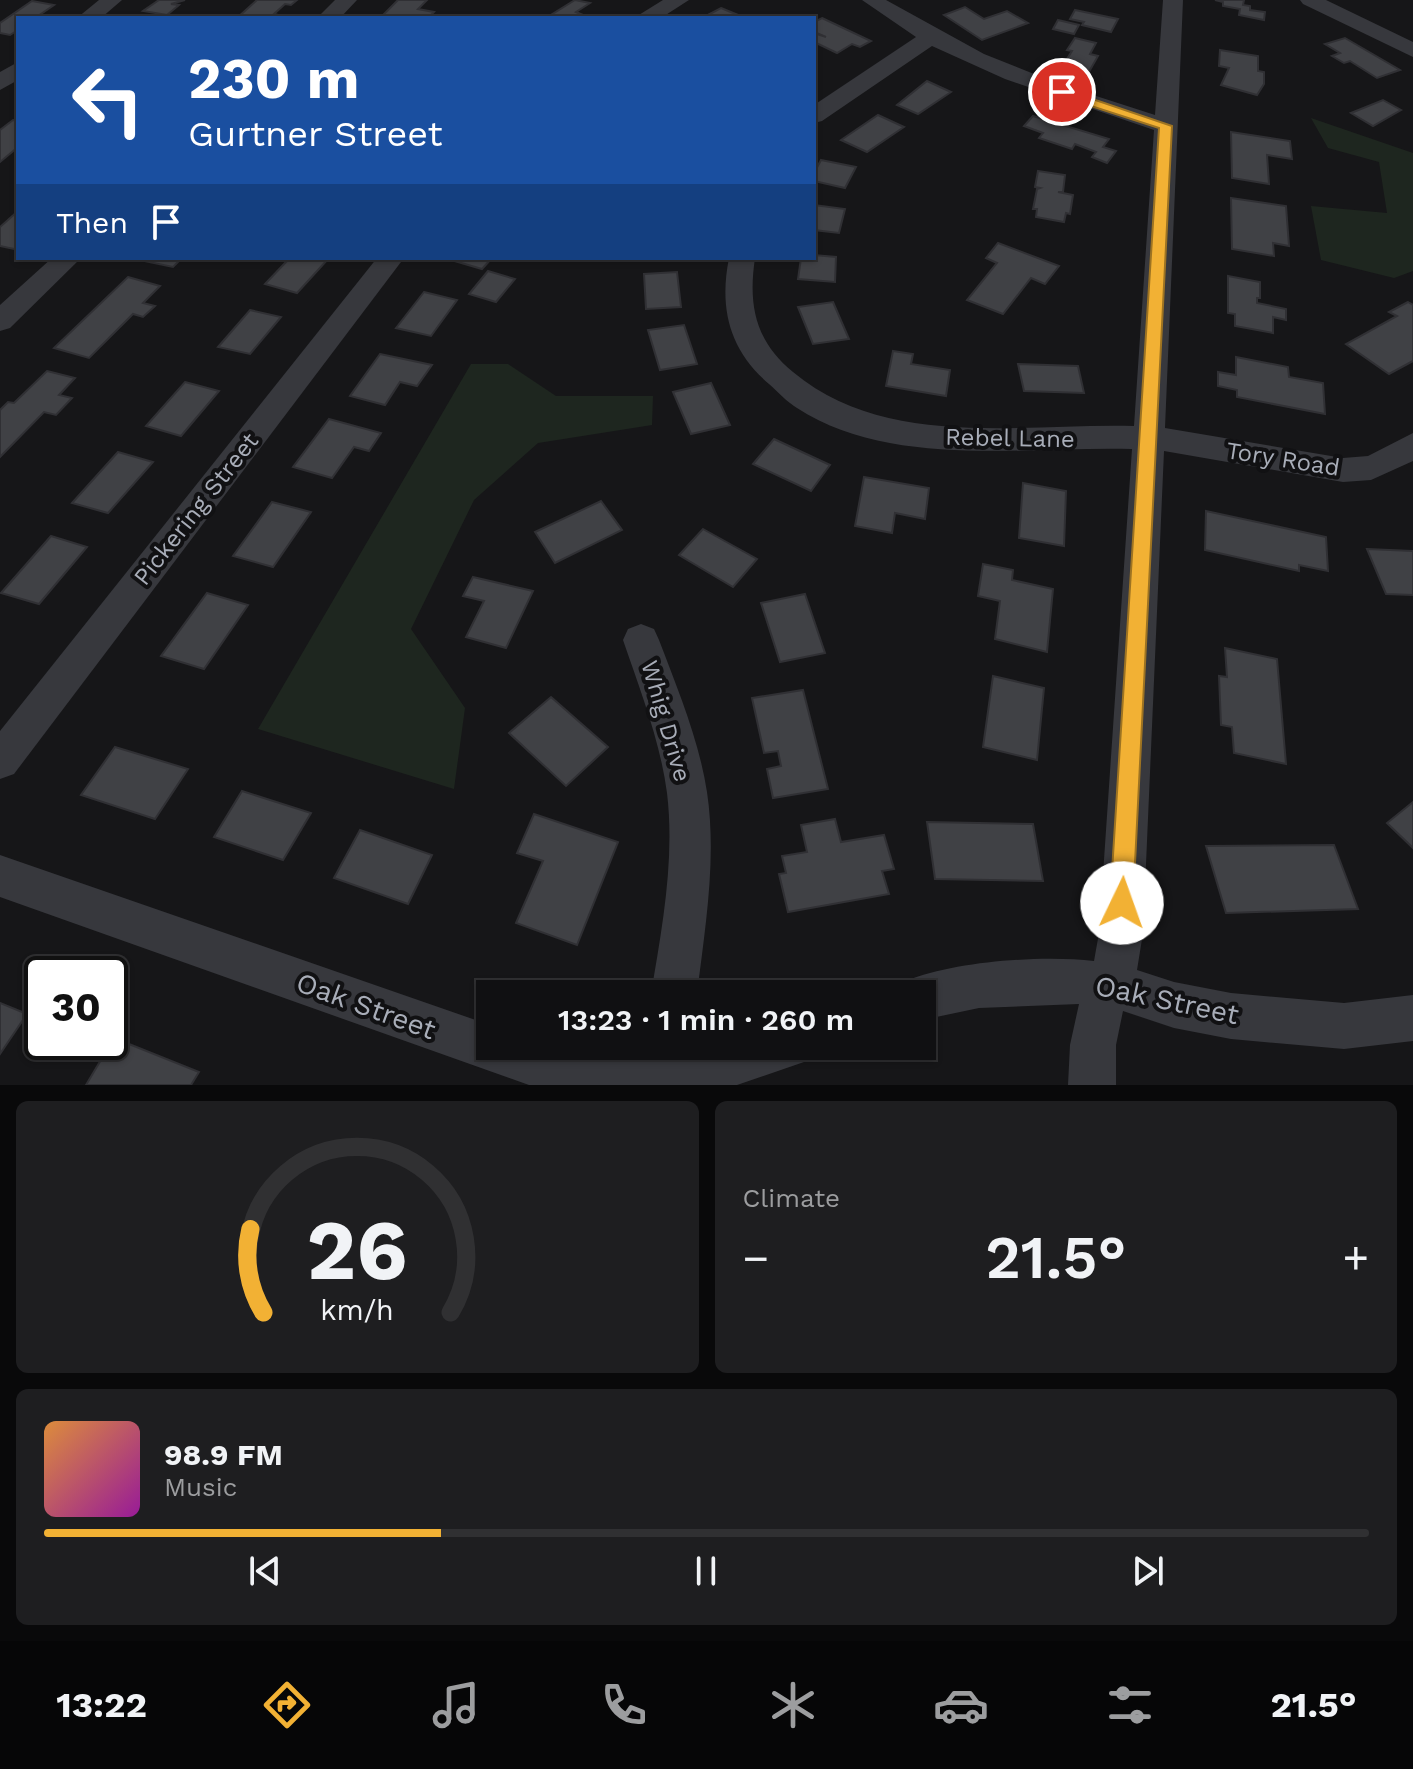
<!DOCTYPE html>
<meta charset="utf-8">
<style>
:root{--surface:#101012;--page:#1e1e20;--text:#f1f3f6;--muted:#9c9d9f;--line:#303032;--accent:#f2b134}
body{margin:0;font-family:"Work Sans",sans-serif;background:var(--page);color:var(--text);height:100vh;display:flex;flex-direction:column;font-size:30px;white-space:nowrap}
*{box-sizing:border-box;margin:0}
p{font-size:26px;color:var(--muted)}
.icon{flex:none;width:44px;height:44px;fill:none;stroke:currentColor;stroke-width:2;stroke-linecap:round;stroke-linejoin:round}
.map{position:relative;height:1085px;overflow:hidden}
.drawer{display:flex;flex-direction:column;gap:16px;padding:16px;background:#09090a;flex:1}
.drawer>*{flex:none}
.top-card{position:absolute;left:16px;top:16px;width:800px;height:244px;border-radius:0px;box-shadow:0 2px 6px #0004,0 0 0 2px var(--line);background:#1a4fa0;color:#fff;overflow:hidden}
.speed{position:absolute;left:24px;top:956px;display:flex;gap:16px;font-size:40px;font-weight:700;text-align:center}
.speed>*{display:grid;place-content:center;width:104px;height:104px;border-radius:50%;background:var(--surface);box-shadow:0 2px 6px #0004,0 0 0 2px var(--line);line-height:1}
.speed .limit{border:4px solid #111;border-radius:12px;background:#fff;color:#111}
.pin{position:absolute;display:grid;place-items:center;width:68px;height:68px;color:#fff;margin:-34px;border:4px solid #fff;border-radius:50%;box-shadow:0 2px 8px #0007}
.me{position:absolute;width:88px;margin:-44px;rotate:3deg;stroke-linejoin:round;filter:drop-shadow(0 0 6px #0008)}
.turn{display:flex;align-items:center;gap:28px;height:168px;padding:0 40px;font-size:36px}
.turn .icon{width:104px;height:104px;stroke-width:2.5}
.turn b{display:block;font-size:56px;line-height:68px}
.then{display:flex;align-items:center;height:76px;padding:0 40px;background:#0003;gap:16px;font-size:30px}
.big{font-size:60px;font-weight:600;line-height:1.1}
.drawer .card{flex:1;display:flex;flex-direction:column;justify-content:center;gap:12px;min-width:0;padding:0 28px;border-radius:12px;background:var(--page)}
.drawer .dial{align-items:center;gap:0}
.dial svg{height:208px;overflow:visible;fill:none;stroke:var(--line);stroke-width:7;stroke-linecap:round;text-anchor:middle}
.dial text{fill:var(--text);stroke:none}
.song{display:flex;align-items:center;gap:24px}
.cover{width:96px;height:96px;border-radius:12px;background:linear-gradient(135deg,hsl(30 70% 55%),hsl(300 70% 35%))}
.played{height:8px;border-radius:4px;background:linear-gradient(90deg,var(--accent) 30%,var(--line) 30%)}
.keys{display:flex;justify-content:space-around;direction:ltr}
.heat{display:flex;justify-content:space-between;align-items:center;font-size:44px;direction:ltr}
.drawer .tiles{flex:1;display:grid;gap:16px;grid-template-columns:1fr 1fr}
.card:last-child{grid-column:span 2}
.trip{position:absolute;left:476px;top:980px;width:460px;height:80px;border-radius:0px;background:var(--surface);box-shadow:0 2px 6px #0004,0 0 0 2px var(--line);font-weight:600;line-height:80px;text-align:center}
.tabs{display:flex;height:128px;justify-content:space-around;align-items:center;background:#060607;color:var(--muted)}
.tabs .icon{width:56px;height:56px}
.tabs .current{color:var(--accent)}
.tabs b{font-size:36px;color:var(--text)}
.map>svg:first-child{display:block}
</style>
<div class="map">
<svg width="1413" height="1085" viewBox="0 0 1413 1085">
<rect width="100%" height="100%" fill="#161618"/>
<g fill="#1e261f">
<path d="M1311 118 1413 153V271L1394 278 1321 260 1311 206 1387 213 1379 162 1328 148Z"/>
<path d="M471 364H508L556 396H653L652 425 538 443 474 500 411 629 465 708 454 789 258 729Z"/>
</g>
<g fill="#404145" stroke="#303034" stroke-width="2">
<path d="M159 0H185L171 4 179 5 167 15 143 11Z"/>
<path d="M257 0H297L291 5 285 4 274 14 279 15 276 18H237Z"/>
<path d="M398 0H427L418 9 434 12 428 18 382 16Z"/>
<path d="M575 0 590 3 576 12 583 15 578 18H546Z"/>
<path d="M1215 0H1244L1243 5 1250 6V10L1265 12 1264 20 1239 15 1240 9 1223 6V2Z"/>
<path d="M32 1 54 5 35 18H18V30L10 35 0 33V23Z"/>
<path d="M965 7 984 19 1007 11 1028 23 982 40 944 15Z"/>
<path d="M721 8 743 17 702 18Z"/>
<path d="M1075 10 1118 19 1111 32 1082 25 1084 22 1070 19Z"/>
<path d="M822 18 871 41 860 47 852 44 837 53 814 42 817 34 826 37 814 32V22Z"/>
<path d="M1058 20 1079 25 1074 34 1053 29Z"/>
<path d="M1075 38 1096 43 1090 54 1098 56 1086 77 1060 70 1072 51 1067 50Z"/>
<path d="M1345 38 1400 70 1377 78 1350 61 1344 63 1332 56 1340 53 1325 44Z"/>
<path d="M1220 50 1258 56V71L1264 72V84L1257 95 1221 85 1229 68 1219 66Z"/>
<path d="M927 81 951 92 918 114 897 105Z"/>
<path d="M1383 100 1401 110 1373 126 1351 113Z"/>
<path d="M878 115 904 127 867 152 841 140Z"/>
<path d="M1033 116 1109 139 1103 147 1116 151 1107 163 1092 157 1096 152 1075 144 1072 149 1039 138 1043 133 1024 126Z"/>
<path d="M13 120 18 121V147L0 162V130Z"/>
<path d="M1231 132 1290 141 1292 159 1267 155 1269 184 1232 178Z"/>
<path d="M821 160 856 167 845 188 814 181V173Z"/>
<path d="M1038 171 1065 175 1063 192H1058L1073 195 1070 214 1066 213 1064 222 1036 217 1037 209H1033L1037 189 1040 188 1035 187Z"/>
<path d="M1231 198 1286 206 1289 246 1273 243 1274 256 1232 249Z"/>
<path d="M814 205 845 209 839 233 814 230Z"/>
<path d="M18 211V246L14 249 0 246V227Z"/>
<path d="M998 243 1059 266 1045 284 1031 278 1003 314 967 300 997 263 986 258Z"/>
<path d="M814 255 836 257 835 282 798 279 801 258H814Z"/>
<path d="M141 258H182L173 267 139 260Z"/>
<path d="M277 258H329L297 293 265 284 286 262Z"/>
<path d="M453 258H492L482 269 451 260Z"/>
<path d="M488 271 515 279 496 302 469 294Z"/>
<path d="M677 272 681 307 646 309 644 274Z"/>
<path d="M1228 276 1260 282V298H1257V303L1286 309V320L1273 317V333L1235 326V314L1228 313Z"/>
<path d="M128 277 160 286 143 303 155 306 143 317 133 314 89 358 54 348Z"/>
<path d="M424 292 457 300 431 336 396 328Z"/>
<path d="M833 302 849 339 813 344 798 307Z"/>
<path d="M1408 302 1413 305V361L1389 374 1346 344 1397 316 1389 312Z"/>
<path d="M250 310 281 317 250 354 218 347Z"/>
<path d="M684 325 697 364 660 370 648 330Z"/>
<path d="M893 351 913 354 911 364 950 370 946 396 886 386Z"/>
<path d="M380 354 432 365 417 386 400 382 385 405 350 396Z"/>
<path d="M1236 357 1288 367 1289 377 1323 383 1325 414 1237 397V390L1218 386V372L1236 375Z"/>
<path d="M1018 364 1078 366 1084 393 1024 391Z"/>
<path d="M47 371 75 378 59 395 72 398 56 415 44 412 0 457V410L8 402 14 403Z"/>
<path d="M185 382 219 391 181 436 146 426Z"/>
<path d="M711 383 730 425 691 434 673 392Z"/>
<path d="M329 419 381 433 369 451 354 447 332 478 293 467Z"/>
<path d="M774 439 830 465 811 491 753 464Z"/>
<path d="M118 452 153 462 108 513 72 503Z"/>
<path d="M864 477 929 488 925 519 895 513 892 533 855 526Z"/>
<path d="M1023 483 1066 491 1064 546 1019 538Z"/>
<path d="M601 501 622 530 555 563 535 532Z"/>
<path d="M272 502 311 512 273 567 233 556Z"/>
<path d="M1206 511 1326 537 1328 571 1299 565V571L1205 550Z"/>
<path d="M703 529 757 559 733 587 679 555Z"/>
<path d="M51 536 87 547 39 604 1 593Z"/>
<path d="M1367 549 1413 551V595L1386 594Z"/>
<path d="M983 564 1013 570 1012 580 1053 589 1047 652 995 639 1000 601 978 596Z"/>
<path d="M473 577 533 591 506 648 466 637 484 601 463 596Z"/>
<path d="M207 593 248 605 204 669 161 656Z"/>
<path d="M805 594 825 653 780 662 761 603Z"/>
<path d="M1225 648 1277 659 1286 764 1234 753 1232 727 1221 725 1219 676 1227 677Z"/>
<path d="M993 676 1044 688 1037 760 983 747Z"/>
<path d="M803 690 828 789 773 798 767 769 781 766 778 751 764 753 752 698Z"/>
<path d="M551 697 608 747 566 786 509 733Z"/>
<path d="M115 747 188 769 155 819 81 795Z"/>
<path d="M242 791 311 813 283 860 214 837Z"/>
<path d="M1413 802V848L1387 823Z"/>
<path d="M534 814 618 842 577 945 516 923 543 861 517 853Z"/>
<path d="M835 819 841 842 884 835 894 869 882 871 889 894 788 912 779 874 786 873 782 856 807 852 801 825Z"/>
<path d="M927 822 1033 824 1043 881 935 879Z"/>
<path d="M360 830 432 855 408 904 334 878Z"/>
<path d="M1334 845 1358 909 1226 913 1206 846Z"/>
<path d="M0 1003 27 1014 0 1054Z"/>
<path d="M114 1038 199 1072 191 1085H86Z"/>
</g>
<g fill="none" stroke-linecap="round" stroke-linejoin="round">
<g fill="#37383d" fill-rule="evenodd">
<path d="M99 0H122L101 18H77Z"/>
<path d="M335 0H357L340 18H317Z"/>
<path d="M663 0H689L661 18H634Z"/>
<path d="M862 0H886L984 54 1059 84 1155 115 1163 0H1183L1165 428 1343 458 1368 456 1413 433V461L1371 480 1343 482 1164 451 1143 933 1137 970 1174 982 1231 993 1344 1003 1413 995V1041L1344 1049 1231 1039 1174 1028 1123 1011 1116 1045V1085H1068L1070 1045 1079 1004 979 1008 922 1020V994H901L906 981C955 961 1042 955 1094 961L1099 933 1132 449C1026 446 891 469 797 408 787 402 778 392 769 384 729 350 719 308 729 258H755C748 305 755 341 793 372 887 450 1020 423 1134 426L1154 130 1005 79 932 46 822 121 814 123V105L916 37Z"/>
<path d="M1300 0H1326L1413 42V57L1303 4Z"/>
<path d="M18 62V80L0 90V72Z"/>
<path d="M52 258H81L10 328 0 331V305Z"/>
<path d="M377 258H404L14 774 0 779V731Z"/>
<path d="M641 624 654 629 659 640C678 690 699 740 707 792 717 859 705 928 697 994H651C662 928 675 860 667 793 660 740 640 690 623 640L628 629Z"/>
<path d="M0 855 490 1025V1046H582L631 1050 698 1046H811L804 1062 737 1085H529L0 897Z"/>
</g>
</g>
<path fill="#f2b134" stroke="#9d7322" stroke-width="2" d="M1057 90H1066L1172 126 1133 903 1130 911 1122 914 1114 911 1110 903 1159 128 1057 95Z"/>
<g text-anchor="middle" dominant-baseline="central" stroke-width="8" stroke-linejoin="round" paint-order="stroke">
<g font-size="24" fill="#a8adb8" stroke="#111113">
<text transform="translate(1010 438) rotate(1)">Rebel Lane</text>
<text transform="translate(1283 459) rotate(9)">Tory Road</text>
<text transform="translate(196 509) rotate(-52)">Pickering Street</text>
<text transform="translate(666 721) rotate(74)">Whig Drive</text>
</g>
<g font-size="28" fill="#a8adb8" stroke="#111113">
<text transform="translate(1167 1000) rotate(12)">Oak Street</text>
<text transform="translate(366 1006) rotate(20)">Oak Street</text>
</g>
</g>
</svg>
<div class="speed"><div class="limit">30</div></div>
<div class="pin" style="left:1062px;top:92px;background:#d93025"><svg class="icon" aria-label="arrive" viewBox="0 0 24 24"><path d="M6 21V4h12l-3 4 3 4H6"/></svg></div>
<svg class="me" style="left:1122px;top:903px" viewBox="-20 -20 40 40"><circle r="19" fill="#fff"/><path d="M0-13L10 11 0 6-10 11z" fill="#f2b134"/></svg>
<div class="trip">13:23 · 1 min · 260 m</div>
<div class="top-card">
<div class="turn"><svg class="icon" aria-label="left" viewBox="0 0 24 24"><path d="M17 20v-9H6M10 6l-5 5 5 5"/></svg><div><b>230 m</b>Gurtner Street</div></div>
<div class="then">Then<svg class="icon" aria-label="arrive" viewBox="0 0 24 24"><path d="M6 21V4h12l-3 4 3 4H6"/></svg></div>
</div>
</div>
<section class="drawer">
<div class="tiles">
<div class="card dial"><svg viewBox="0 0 100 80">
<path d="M14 69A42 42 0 1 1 86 69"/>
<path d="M14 69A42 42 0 0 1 9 37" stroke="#f2b134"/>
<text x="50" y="56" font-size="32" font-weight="700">26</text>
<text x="50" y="72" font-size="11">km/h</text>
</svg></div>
<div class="card"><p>Climate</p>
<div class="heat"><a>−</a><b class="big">21.5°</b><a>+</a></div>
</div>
<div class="card">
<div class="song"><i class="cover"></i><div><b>98.9 FM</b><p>Music</p></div></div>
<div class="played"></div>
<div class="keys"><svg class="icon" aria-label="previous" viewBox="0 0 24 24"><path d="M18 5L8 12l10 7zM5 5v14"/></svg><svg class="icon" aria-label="pause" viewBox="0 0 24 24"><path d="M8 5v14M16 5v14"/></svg><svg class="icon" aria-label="next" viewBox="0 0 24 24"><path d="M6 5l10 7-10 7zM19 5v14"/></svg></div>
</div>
</div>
</section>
<nav class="tabs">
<b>13:22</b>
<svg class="icon current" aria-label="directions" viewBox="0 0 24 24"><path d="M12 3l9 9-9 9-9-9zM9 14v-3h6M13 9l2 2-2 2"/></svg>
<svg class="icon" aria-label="music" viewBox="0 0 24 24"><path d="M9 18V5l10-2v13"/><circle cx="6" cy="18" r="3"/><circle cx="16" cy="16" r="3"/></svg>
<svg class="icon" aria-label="phone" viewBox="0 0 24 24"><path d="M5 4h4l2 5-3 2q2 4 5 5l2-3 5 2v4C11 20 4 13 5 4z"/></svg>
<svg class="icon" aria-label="climate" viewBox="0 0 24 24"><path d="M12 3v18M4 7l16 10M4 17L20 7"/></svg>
<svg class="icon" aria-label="car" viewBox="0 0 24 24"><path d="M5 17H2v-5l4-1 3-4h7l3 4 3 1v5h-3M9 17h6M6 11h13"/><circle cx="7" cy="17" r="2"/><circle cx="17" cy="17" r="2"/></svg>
<svg class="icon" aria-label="filters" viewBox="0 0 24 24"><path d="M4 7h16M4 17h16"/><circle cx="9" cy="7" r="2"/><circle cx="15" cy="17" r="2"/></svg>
<b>21.5°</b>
</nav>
